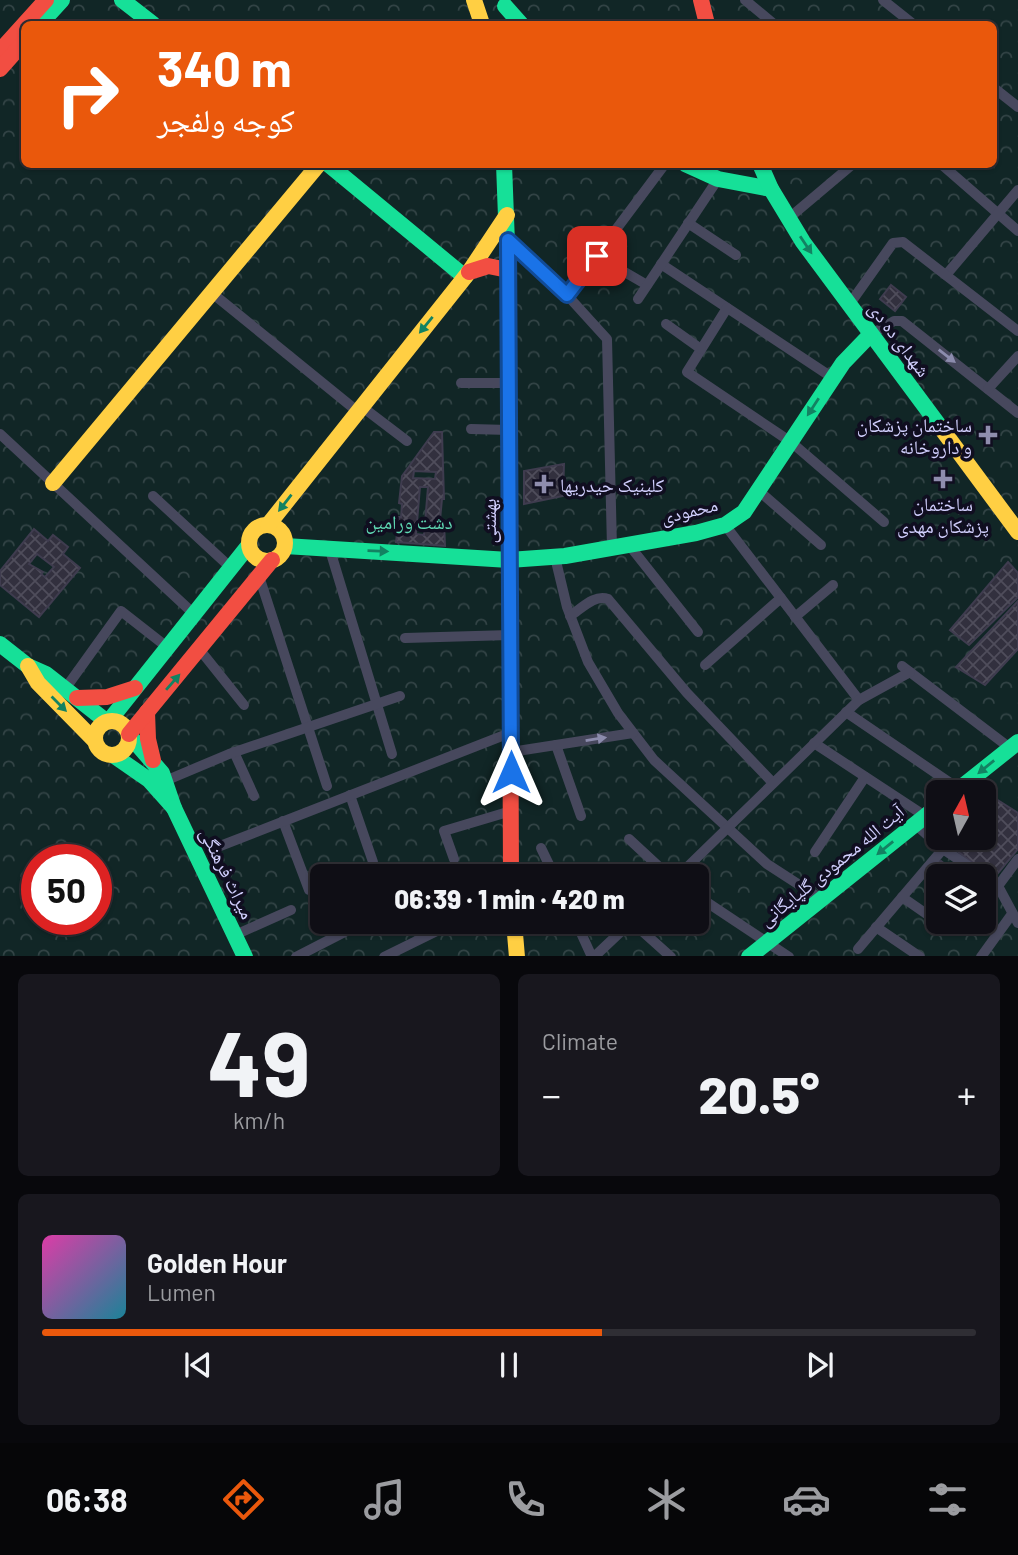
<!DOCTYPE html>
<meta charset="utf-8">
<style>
:root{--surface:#0f0e15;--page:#18171e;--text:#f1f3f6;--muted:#9b9ca0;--line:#2f2e34;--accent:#ea580c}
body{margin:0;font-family:Barlow,"Noto Naskh Arabic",sans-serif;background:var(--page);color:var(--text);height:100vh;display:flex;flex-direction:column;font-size:26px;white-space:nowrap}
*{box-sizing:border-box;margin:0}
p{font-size:23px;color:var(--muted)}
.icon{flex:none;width:38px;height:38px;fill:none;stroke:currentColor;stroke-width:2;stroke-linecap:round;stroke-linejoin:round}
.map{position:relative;height:956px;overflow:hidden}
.side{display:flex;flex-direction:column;gap:18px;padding:18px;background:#08080c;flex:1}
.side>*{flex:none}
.banner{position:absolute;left:21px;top:21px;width:976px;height:147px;border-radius:10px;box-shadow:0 2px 5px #0004,0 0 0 2px var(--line);background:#ea580c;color:#fff;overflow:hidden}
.needle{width:46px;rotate:8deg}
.controls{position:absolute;left:926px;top:780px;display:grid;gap:14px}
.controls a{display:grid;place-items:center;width:70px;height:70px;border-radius:10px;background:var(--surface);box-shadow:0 2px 5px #0004,0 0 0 2px var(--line);font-size:35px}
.speed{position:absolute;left:21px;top:844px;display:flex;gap:14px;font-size:35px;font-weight:700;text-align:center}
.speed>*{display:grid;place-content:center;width:91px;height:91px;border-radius:50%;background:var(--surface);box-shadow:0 2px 5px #0004,0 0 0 2px var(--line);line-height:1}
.speed .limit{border:10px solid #d22;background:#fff;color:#111}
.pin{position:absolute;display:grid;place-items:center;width:60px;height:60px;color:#fff;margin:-30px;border-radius:14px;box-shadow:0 4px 10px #0006}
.me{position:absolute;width:77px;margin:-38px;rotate:0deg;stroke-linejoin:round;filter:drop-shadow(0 0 5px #0008)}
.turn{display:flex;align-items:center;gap:24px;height:147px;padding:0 21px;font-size:32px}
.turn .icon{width:91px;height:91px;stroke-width:2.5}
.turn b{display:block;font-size:49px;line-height:60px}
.big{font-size:52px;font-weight:800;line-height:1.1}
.side .widget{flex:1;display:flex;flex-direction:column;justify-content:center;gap:10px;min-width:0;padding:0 24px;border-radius:10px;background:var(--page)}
.side .dial{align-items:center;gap:0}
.dial b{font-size:91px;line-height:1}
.song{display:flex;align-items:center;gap:21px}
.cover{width:84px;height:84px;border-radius:10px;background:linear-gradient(135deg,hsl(320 70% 55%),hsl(190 70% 35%))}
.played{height:7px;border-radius:4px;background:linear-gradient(90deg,var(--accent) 60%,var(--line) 60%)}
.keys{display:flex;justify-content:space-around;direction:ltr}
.heat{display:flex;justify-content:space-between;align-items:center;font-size:38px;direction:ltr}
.side .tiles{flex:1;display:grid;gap:18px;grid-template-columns:1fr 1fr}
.widget:last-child{grid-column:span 2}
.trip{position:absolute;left:310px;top:864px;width:399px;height:70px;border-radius:10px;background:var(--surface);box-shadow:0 2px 5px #0004,0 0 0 2px var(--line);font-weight:800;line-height:70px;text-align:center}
.tab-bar{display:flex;height:112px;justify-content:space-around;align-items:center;background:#060608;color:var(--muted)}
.tab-bar .icon{width:49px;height:49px}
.tab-bar .selected{color:var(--accent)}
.tab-bar b{font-size:32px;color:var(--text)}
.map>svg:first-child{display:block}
</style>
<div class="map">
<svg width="1018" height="957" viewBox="0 0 1018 957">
<defs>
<pattern id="park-crowns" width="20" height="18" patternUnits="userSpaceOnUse" patternTransform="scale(1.75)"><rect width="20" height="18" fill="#112626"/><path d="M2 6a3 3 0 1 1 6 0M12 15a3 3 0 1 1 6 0" fill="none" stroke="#334446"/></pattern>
<pattern id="building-cross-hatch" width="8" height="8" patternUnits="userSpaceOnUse" patternTransform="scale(1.75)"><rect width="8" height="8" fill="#32303e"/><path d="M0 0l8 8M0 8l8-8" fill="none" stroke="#4f4d5b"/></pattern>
</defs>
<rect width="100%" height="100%" fill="#14121c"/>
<path fill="url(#park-crowns)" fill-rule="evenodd" d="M0 0H1018V956L0 957ZM24 24H994V164H24ZM938 793H984V838H938ZM37 859H96V919H37ZM322 877H696V922H322ZM938 877H984V922H938Z"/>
<g fill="url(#building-cross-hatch)" stroke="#3f3c4f" stroke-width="2" fill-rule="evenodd">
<path d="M891 285 906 297 895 311 880 299Z"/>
<path d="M434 432H442L444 499H442L440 520 444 521 445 546 396 542 399 517H401L402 504 399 503 402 476ZM414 471 436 472 435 479 413 478ZM420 487H428L424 535 416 534Z"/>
<path d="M564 464 563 496 524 504V471Z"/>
<path d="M34 529 48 541 53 535 68 547 63 554 80 568 39 617 0 585V571ZM37 554 54 567 45 577 41 574 43 572 29 564Z"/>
<path d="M1008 562 1018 573V597L969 645 950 630Z"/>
<path d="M1018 601V649L985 685 956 667Z"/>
<path d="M985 792 1018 813V849L994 878 939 838H984Z"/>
<path d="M941 861 959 875 938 877V881L928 873 935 864Z"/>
</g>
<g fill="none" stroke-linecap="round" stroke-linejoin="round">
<g stroke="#47485d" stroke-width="10">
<path d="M745 0 774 24"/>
<path d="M883 0 913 24"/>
<path d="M994 88 1018 107"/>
<path d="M941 164 1018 231"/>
<path d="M789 218 853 164"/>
<path d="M688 223 736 255"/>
<path d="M507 240 567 295 607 339 612 548"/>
<path d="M597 256 647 285"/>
<path d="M661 264 833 378"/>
<path d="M946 275 1018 190"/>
<path d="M212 293 357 411"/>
<path d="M567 295 665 164"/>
<path d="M638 299 718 179"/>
<path d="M849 305 893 243 903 242 1018 331"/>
<path d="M727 308 687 372 791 442 884 522"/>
<path d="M666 324 701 349"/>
<path d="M870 335 894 321H902L1018 413"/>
<path d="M461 383H508"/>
<path d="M988 389 1018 356"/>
<path d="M361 406 407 441"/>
<path d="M471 429 509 430"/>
<path d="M0 434 194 614"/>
<path d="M759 491 821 545"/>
<path d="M153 496 230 567"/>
<path d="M725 525 859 700"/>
<path d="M629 545 698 632"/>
<path d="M330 550 392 754"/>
<path d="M555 557 567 607 588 662 618 713 654 760 767 864 821 899"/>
<path d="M259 576 327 786"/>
<path d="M570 616C582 608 595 594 608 599L687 693 773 783"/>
<path d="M795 617 833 585"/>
<path d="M405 638 510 635"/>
<path d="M200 650 244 705"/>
<path d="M705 665 781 598"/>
<path d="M902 666 1010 748"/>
<path d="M65 689 121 611 167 647"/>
<path d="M846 712 959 789"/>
<path d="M814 743 925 816"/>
<path d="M556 745 581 816"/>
<path d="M234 752 254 796"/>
<path d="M511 752 633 733"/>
<path d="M165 781 229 754 400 696"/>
<path d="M350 795 373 862"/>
<path d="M283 821 309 890"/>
<path d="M915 824 943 849 998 886 1018 923"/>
<path d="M629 839 670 877"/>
<path d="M215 848 510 733"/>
<path d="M541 848 555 877"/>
<path d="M815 852 865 777"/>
<path d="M454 859 444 831 511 811"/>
<path d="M677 877 859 700 910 672"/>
<path d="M998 886 1018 859"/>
<path d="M696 895 789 957"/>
<path d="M902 897 938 922"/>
<path d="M576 922 592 957"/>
<path d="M632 922 671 957"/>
<path d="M876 927 920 957"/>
<path d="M235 935 291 910"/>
<path d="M858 949 943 849"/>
<path d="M296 957 364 922"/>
<path d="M384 957 455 922"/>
<path d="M594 957 631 922"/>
<path d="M981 957 1012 914"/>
</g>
<g stroke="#16e098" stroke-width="16">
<path d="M122 0 153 24"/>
<path d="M505 6 521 24"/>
<path d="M40 24 62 0"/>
<path d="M328 164 465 277"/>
<path d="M504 164 508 270 510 623"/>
<path d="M685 164 718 179 771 189"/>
<path d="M760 164 771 189 803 242 941 428"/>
<path d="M285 546 509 560 565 556 696 533 725 525 744 512 843 363 870 335"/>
<path d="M0 644 28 666 46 674 106 721"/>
<path d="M109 721 249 545"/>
<path d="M113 755 149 780 174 808 162 773 129 735"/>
<path d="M954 793 1018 742"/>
<path d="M174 808 245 957"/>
<path d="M749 957 938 806"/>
</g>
<g stroke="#ffcf43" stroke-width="16">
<path d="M474 0 482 24"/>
<path d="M941 428 1018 532"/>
<path d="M53 483 319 164"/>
<circle cx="267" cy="543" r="18"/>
<path d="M268 525 469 272 507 215"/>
<path d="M28 666 38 683 94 740"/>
<circle cx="112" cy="738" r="17"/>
<path d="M514 922 517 957"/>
</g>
<g stroke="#f24e42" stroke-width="16">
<path d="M701 0 707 24"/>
<path d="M0 51 46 0"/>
<path d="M0 69 24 42"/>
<path d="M469 272 488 266 508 270"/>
<path d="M510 623 511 877"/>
<path d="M77 698 107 697 135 688"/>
<path d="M147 712 148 739 153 760"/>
<path d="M129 734 272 560"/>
</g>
</g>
<defs><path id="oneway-solid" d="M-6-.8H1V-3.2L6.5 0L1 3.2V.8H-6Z" transform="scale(1.75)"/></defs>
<g fill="#138262">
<use href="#oneway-solid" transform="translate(806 245) rotate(56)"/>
<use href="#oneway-solid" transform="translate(426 325) rotate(129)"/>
<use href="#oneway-solid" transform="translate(813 407) rotate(123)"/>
<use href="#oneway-solid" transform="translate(285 503) rotate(128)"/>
<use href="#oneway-solid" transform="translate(378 551) rotate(2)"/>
<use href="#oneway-solid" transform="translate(173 682) rotate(-49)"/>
<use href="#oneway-solid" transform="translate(59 704) rotate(45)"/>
<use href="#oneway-solid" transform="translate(986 767) rotate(141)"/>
<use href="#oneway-solid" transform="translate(885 848) rotate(141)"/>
</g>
<g fill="#8c8cad">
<use href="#oneway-solid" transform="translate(947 356) rotate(38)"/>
<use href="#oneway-solid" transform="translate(596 739) rotate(-9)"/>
</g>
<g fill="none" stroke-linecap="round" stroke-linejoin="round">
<g stroke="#114b97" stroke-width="18">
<path id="route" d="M511 772 508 240 567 295 597 256"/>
</g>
<use href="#route" stroke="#1a73e8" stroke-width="12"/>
</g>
<g fill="#8f8dae" stroke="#100e20" stroke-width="2.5">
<path d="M984.5 424.5h7v7h7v7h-7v7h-7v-7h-7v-7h7z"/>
<path d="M939.5 468.5h7v7h7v7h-7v7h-7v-7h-7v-7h7z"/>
<path d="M540.5 473.5h7v7h7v7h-7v7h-7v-7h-7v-7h7z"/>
</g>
<g text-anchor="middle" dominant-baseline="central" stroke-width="7" stroke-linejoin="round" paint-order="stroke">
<g font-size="19" fill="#d1cffd" stroke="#100e20">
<text transform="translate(900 339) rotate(53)">شهدای ده دی</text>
<text transform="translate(689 510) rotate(-14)">محمودی</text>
<text transform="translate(488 521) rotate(-90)">بهشتی</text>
<text transform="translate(831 865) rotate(-39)">آیت الله محمودی گلپایگانی</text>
<text transform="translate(228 873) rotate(64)">میراث فرهنگی</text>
</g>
<g font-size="19" fill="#d1cffd" stroke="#100e20" text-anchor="end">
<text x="972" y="424">ساختمان پزشکان<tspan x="972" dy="22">و داروخانه</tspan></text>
<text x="560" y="484" text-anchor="start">کلینیک حیدریها</text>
<text x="943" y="503" text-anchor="middle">ساختمان<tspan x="943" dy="22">پزشکان مهدی</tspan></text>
</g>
<g font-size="19" fill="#5fd9b3" stroke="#100e20">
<text x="409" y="521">دشت ورامین</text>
</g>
</g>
</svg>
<div class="controls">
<a><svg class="needle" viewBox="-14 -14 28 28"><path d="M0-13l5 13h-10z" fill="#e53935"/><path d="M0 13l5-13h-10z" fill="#9b9ca0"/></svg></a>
<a><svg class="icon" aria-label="layers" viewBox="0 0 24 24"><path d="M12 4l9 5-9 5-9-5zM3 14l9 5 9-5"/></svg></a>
</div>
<div class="speed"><div class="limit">50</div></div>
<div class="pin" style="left:597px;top:256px;background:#d93025"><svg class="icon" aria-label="arrive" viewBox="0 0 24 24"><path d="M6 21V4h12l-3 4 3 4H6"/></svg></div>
<svg class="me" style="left:511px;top:772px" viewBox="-20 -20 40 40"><path d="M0-17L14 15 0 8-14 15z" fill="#1a73e8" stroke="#fff" stroke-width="4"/></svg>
<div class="trip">06:39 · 1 min · 420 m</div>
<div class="banner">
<div class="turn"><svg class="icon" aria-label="right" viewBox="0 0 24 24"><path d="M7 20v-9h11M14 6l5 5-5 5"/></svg><div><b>340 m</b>کوجه ولفجر</div></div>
</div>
</div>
<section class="side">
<div class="tiles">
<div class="widget dial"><b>49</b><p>km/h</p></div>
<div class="widget"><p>Climate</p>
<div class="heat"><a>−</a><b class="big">20.5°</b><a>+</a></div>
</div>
<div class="widget">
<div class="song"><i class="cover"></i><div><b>Golden Hour</b><p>Lumen</p></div></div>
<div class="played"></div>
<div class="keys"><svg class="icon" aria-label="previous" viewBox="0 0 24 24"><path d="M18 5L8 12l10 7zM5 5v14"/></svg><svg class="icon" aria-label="pause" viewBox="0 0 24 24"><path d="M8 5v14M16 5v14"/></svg><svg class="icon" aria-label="next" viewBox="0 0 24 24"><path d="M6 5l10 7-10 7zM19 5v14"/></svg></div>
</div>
</div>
</section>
<nav class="tab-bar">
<b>06:38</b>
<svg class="icon selected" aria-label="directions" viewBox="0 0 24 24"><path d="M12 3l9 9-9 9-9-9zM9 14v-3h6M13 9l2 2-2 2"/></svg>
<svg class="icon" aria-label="music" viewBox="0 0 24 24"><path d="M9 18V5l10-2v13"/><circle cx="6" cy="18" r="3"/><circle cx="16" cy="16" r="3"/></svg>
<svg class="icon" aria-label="phone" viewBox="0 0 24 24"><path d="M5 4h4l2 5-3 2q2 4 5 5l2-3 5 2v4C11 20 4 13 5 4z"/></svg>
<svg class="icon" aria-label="climate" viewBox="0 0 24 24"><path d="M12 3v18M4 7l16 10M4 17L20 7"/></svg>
<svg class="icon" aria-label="car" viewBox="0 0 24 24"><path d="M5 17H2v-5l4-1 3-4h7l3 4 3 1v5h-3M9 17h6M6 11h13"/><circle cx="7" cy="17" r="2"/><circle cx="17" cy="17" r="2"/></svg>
<svg class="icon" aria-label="filters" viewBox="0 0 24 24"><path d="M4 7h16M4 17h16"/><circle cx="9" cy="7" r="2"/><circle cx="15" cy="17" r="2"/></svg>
</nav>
